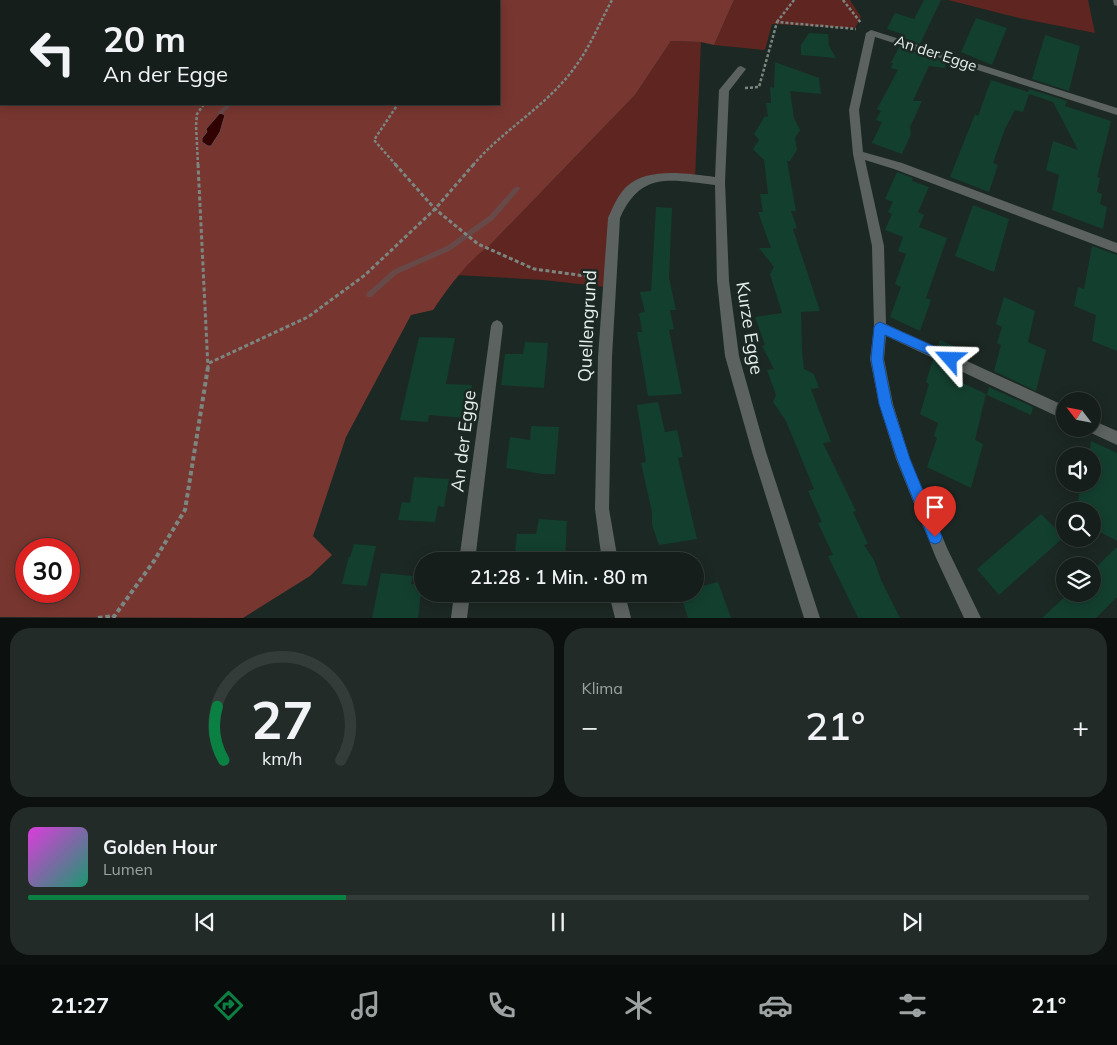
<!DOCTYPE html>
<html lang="de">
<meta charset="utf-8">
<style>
:root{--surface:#151e1a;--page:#222b27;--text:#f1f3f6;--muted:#9da2a2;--line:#343c39;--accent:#0b8043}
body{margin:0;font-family:Mulish,sans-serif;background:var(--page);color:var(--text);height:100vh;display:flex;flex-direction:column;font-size:19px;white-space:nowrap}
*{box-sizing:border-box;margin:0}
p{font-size:16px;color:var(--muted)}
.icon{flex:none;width:28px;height:28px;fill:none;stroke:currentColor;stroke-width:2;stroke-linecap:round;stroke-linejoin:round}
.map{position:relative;height:618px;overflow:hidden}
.sheet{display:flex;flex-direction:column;gap:10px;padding:10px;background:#0c100e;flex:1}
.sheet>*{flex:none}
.top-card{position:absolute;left:0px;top:0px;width:500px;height:105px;box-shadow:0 2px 12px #0003,0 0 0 1px var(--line);background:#151e1a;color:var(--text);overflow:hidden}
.needle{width:32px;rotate:302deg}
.controls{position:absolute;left:1056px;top:392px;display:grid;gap:10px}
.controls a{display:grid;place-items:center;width:45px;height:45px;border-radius:50%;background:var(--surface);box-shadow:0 2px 12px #0003,0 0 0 1px var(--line);font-size:25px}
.speed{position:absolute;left:15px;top:538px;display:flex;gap:10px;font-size:25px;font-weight:700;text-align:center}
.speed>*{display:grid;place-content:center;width:65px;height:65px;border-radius:50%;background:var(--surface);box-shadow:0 2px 12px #0003,0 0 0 1px var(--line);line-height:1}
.speed .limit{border:8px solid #d22;background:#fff;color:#111}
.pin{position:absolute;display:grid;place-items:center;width:42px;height:42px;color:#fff;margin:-51px -21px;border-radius:50% 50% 50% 0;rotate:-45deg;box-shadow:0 0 5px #0007}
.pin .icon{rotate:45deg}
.me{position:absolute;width:55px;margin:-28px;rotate:295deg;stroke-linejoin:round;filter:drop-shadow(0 0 4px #0008)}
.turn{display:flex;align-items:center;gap:18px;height:105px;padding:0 20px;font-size:22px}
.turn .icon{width:65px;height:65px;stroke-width:2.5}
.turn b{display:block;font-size:35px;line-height:42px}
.big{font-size:38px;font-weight:600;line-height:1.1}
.sheet .tile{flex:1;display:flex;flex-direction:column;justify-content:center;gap:8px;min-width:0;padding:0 18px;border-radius:20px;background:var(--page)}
.sheet .dial{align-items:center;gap:0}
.dial svg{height:130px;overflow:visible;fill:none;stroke:var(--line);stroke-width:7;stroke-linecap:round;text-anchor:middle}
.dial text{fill:var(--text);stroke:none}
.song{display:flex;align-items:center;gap:15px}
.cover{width:60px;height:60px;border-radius:8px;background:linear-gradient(135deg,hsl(300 70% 55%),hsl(160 70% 35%))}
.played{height:5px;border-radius:2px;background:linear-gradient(90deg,var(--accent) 30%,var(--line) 30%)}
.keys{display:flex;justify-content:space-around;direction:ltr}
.heat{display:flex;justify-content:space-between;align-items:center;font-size:28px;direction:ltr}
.sheet .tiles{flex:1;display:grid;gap:10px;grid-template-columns:1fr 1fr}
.tile:last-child{grid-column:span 2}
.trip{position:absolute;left:414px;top:552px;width:290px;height:50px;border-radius:25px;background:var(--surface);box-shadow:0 2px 12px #0003,0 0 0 1px var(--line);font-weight:600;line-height:50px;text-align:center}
.tabs{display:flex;height:80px;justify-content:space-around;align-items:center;background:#080c0a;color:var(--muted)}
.tabs .icon{width:35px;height:35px}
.tabs .current{color:var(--accent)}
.tabs b{font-size:22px;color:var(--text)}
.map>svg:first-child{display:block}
</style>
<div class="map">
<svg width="1117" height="618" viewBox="0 0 1117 618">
<rect width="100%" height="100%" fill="#1c2823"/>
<g fill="#5f2521">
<path d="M734 0H850L861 17 855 28 772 24 765 50 714 45Z"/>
<path d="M948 0H1088L1095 33 1019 18Z"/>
<path d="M671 41 701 42 695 179H650L621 199 606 287 543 280 456 275 474 258 490 245 635 95Z"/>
</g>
<path fill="#783630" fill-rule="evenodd" d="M0 0H734L714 45 701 42 671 41 635 95 490 245C465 264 451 284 433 310L411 315 346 437 313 536 332 555 310 576 243 618 0 617ZM1 1H499V104H1ZM26 549H69V591H26Z"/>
<path fill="#300202" stroke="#674948" d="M220 113 225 115 220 132 211 146H208L202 142V138L207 132 206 129Z"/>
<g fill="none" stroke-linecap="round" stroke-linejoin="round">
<g fill="#674948" fill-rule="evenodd">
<path d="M372 0H378L377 1H372Z"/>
<path d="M227 104H233L222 114H218V112Z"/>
<path d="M515 187H519L520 189 493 220 451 250 397 274 371 297H367L366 295 367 293 393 270 447 246 489 216Z"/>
</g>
</g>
<g fill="#133f2f">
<path d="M924 0H941L920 44 904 38 905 35 887 29 895 13 914 19Z"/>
<path d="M976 18 1007 28 992 65 961 52Z"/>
<path d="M809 33 828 34 829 46 836 58 801 55V45Z"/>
<path d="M1045 35 1080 46 1069 91 1032 79Z"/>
<path d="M899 47 946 62 945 68 929 66 913 101H922L910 127 911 134 902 154 872 143 882 122 876 120 881 111 877 109 898 70 891 68 893 63H891Z"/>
<path d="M775 62 819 78 821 94 790 91 794 118 800 130 795 138 797 150 790 161H787L796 211H791L797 228 793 229 820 311 801 312 802 351 804 369 814 374 819 388 811 389 831 442 823 443 856 511 853 512 868 544 864 545 874 560 881 580 900 618H858L828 556 833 555 818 523 822 522 808 491 814 489 786 421 773 402 776 395 767 370 774 369 762 346 765 345 755 317 782 313 770 274 774 267 759 248H771L758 212H763L760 194H768L764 160 753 149 759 140 754 134 765 116 768 117 766 103H771L770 87 774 88Z"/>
<path d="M991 80 1028 92 1029 89 1067 101 1065 106 1111 121 1097 177 1100 178 1097 192 1102 194 1100 204 1107 207 1103 229 1052 210 1059 175 1046 170 1053 141 1078 150 1053 102 1029 94 1023 112 1015 110 1005 129 993 163 998 165 989 192 950 177 975 114 978 116Z"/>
<path d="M897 172 913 178 912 181 929 187 918 212 924 215 919 227 947 238 926 298 931 300 920 331 890 317 901 287 895 284 906 254 898 251 903 237 885 230 892 214 888 212 893 202 885 199Z"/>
<path d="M973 205 1009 219 994 272 955 256Z"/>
<path d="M656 207 672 208 669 278 676 310H670L674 329 669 330 682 394 648 396 637 332H642L639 313 645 312 640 292 651 291Z"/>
<path d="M1092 246 1117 255V351L1092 341 1096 315 1074 306 1078 287 1084 289Z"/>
<path d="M1004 297 1035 311 1028 342 1046 350 1036 391 994 371 1001 345 997 343 1002 327 996 324Z"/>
<path d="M419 337 455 338 446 384 472 385 466 418 429 415 428 422 400 420Z"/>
<path d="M940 340 961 349 959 355 938 346Z"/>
<path d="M525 342 548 343 544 388 501 385 505 354H523Z"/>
<path d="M933 360 954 370 952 378 986 394 975 440 983 444 971 488 927 467 937 438 934 436 938 423 920 414 929 384 926 382Z"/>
<path d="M989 387 1033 407 1031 415 987 395Z"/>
<path d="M658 402 665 432 677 430 683 457 678 458 697 539 659 545 652 525V512L641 463 646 462 637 405Z"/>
<path d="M531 426 559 427 555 474H542L506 468 510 437 530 440Z"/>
<path d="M1091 441 1117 453V541L1092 528V511H1076L1081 484H1092V456H1089Z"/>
<path d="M414 477 449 479 444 507 438 506 435 522 398 520 402 502 410 503Z"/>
<path d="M1041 514 1064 537 999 595 977 569Z"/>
<path d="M539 519 567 521 565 561H514L517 534H536Z"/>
<path d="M354 544 376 546 367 586 342 584 349 556 350 557Z"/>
<path d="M1117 547V597L1096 618H1042L1068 594H1092V571Z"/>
<path d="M381 573 413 576 411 584 422 585 418 618H372Z"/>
<path d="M718 582 731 618H688L680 594H695V588Z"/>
</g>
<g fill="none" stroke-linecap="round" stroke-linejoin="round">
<g stroke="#7c8681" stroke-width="2.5" stroke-dasharray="3 2" stroke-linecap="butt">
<path d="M843 0 861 23"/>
<path d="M777 22 794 0"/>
<path d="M745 88 759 87 777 22 856 29"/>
<path d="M198 165 196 125 197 114 204 104"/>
<path d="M396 165 374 140 398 104"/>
<path d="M473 165C504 129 547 106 575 67 590 47 600 22 612 0"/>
</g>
<g stroke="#7c8681" stroke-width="3" stroke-dasharray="4 2.5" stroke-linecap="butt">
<path d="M198 164 208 368"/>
<path d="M395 164 435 209 478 244 534 269 593 277"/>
<path d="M209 363 308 317 365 275 435 209 474 164"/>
</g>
<g stroke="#7c8681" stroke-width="4" stroke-dasharray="4.5 3" stroke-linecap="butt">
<path d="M98 618 114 616"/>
<path d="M113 618 154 561 185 510 208 367"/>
</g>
<g fill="#5c625f" fill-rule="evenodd">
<path d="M1113 0H1117V6L1114 5Z"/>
<path d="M871 30 1117 108V115L875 37 859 110 863 152 902 163 1117 243V253L894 169 865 160 884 246 886 324 1065 406V420L886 336 884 359 893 404 910 459 947 548 981 618H964L936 558 896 459 879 404 870 359 874 327 872 246 853 154 849 110 866 33Z"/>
<path d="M741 66 746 69 729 91 725 182 729 281 739 356 766 452 820 618H804L752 452 725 356 717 281 715 185C670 180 641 171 620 218L612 357 609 509 618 561H602L595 509 598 357 608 218C613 207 617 197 625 188 647 166 688 174 715 177L719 90 738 67Z"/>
<path d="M497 320 501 322 503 326 475 561H459L491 326 493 322Z"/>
<path d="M1092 420 1117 431V445L1087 431 1086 429H1092Z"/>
<path d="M454 594H470L467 618H451Z"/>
<path d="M609 594H625L631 618H615Z"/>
</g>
</g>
<path fill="#1a73e8" stroke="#114b97" d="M880 322 954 355 956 359 954 363 950 364 885 335 883 359 892 404 910 459 942 537 940 542 935 544 930 542 897 459 879 404 871 359 874 327 876 324Z"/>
<g text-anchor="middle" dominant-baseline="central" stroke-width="5" stroke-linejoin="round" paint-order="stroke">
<g font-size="15" fill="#e7efeb" stroke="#1c2823">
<text transform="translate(936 53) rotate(18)">An der Egge</text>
</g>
<g font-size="18" fill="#e7efeb" stroke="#1c2823">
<text transform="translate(587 326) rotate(-87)">Quellengrund</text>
<text transform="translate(750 328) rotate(81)">Kurze Egge</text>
<text transform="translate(463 441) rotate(-83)">An der Egge</text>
</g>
</g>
</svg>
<div class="controls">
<a><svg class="needle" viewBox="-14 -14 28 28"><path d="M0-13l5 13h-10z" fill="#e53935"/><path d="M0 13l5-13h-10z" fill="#9da2a2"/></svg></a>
<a><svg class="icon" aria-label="sound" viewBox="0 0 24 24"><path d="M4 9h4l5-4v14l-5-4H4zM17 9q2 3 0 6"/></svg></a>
<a><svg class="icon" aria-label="search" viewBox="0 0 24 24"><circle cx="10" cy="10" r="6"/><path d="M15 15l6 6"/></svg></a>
<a><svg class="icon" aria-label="layers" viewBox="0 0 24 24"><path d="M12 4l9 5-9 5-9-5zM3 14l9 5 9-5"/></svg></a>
</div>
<div class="speed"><div class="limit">30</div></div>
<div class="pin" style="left:935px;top:537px;background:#d93025"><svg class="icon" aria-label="arrive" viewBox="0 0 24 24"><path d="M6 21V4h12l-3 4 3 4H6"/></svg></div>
<svg class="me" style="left:950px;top:359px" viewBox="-20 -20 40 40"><path d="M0-17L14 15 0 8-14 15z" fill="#1a73e8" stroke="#fff" stroke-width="4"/></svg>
<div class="trip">21:28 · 1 Min. · 80 m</div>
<div class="top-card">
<div class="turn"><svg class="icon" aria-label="left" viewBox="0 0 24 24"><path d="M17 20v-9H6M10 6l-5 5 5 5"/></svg><div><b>20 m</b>An der Egge</div></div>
</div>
</div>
<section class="sheet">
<div class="tiles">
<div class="tile dial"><svg viewBox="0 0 100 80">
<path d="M14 69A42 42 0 1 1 86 69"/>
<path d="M14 69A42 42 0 0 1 10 36" stroke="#0b8043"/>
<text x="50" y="56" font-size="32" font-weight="700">27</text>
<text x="50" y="72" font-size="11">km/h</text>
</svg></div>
<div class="tile"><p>Klima</p>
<div class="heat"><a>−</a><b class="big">21°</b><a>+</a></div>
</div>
<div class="tile">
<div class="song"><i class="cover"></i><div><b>Golden Hour</b><p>Lumen</p></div></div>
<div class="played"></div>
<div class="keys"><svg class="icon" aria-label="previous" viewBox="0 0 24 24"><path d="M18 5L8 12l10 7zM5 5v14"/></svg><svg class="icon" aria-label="pause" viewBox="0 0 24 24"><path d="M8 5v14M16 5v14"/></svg><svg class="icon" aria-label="next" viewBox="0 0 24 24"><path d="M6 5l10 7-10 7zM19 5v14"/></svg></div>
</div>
</div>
</section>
<nav class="tabs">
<b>21:27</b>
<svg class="icon current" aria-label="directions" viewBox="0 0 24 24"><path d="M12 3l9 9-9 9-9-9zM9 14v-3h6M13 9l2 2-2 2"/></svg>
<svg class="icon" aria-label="music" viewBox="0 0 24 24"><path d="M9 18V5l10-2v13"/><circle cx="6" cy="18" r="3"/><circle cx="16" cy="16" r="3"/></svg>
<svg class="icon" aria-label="phone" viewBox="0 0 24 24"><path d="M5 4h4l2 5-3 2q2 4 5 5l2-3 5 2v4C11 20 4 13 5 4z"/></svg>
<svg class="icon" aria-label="climate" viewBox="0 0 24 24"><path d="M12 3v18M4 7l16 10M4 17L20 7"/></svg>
<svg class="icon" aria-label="car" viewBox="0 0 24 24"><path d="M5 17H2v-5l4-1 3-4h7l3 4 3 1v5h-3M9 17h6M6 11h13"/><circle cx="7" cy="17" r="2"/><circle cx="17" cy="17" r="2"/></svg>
<svg class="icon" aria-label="filters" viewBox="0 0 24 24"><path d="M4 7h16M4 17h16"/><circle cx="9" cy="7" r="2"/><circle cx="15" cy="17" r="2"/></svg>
<b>21°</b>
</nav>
